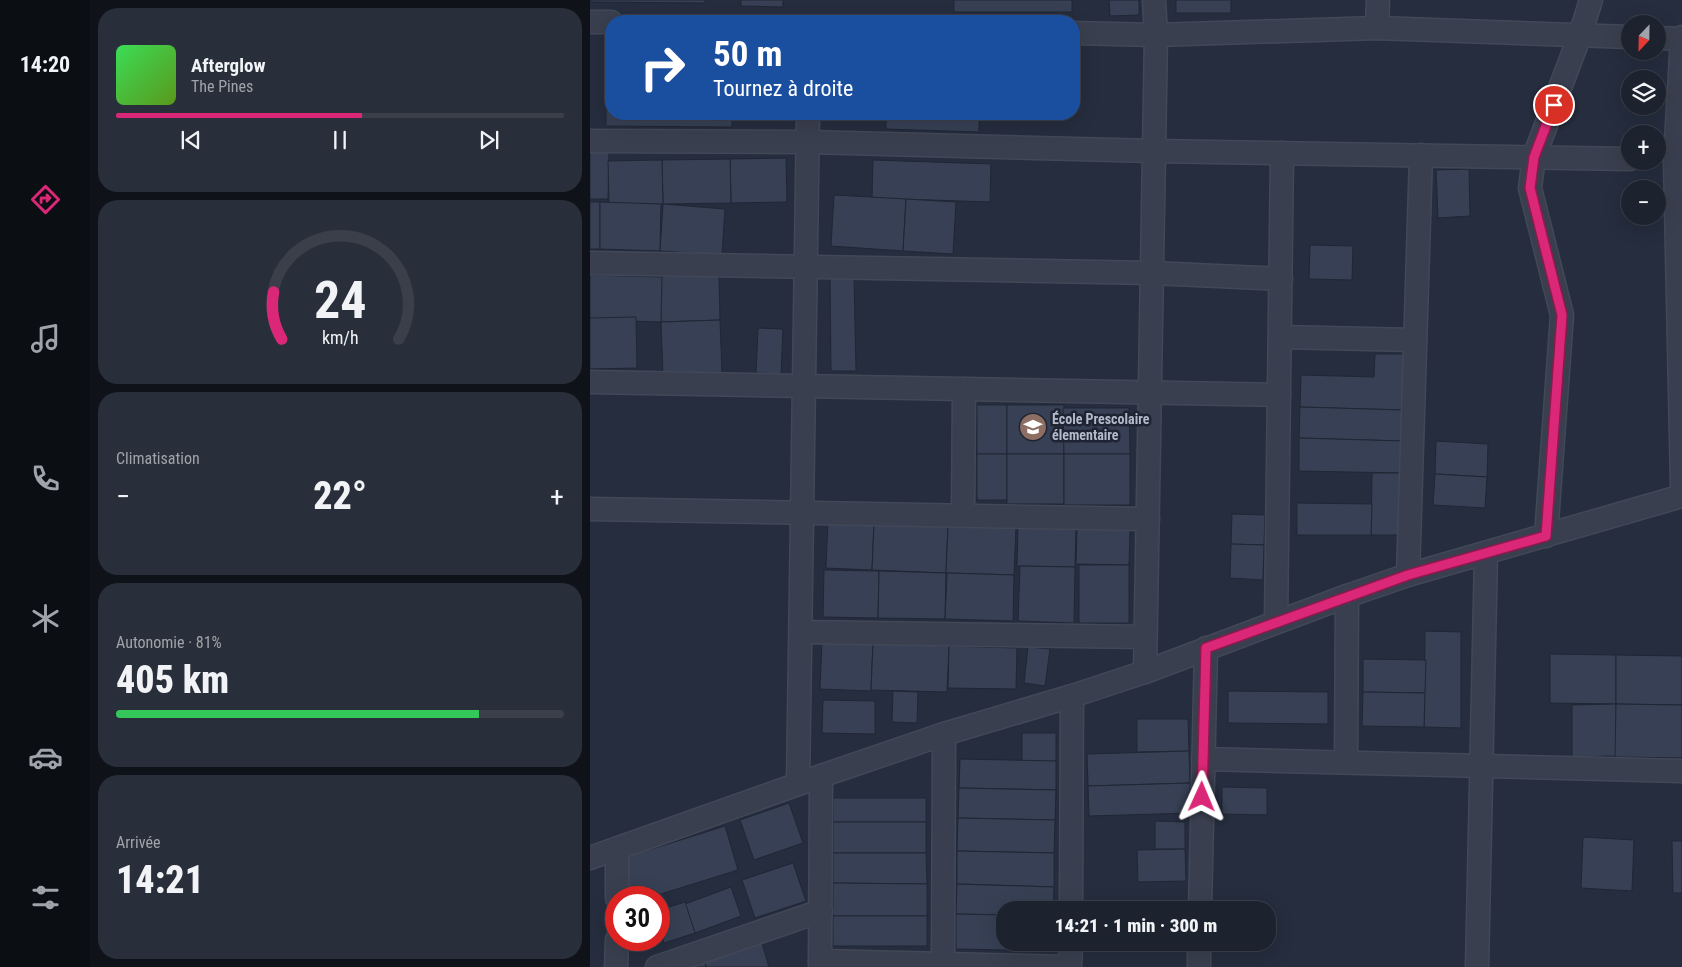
<!DOCTYPE html>
<html lang="fr">
<meta charset="utf-8">
<style>
:root{--surface:#1c222e;--page:#292f3a;--text:#f1f3f6;--muted:#a0a4aa;--line:#3a3f4a;--accent:#db2777}
body{margin:0;font-family:"Roboto Condensed",sans-serif;background:var(--page);color:var(--text);height:100vh;display:flex;flex-direction:column;font-size:19px;white-space:nowrap}
*{box-sizing:border-box;margin:0}
p{font-size:16px;color:var(--muted)}
.icon{flex:none;width:28px;height:28px;fill:none;stroke:currentColor;stroke-width:2;stroke-linecap:round;stroke-linejoin:round}
.map{position:relative;flex:1;overflow:hidden}
.side{display:flex;flex-direction:column;gap:8px;padding:8px;background:#0f1319;width:500px}
.side>*{flex:none}
.banner{position:absolute;left:15px;top:15px;width:475px;height:105px;border-radius:20px;box-shadow:0 5px 20px #0002,0 0 0 1px var(--line);background:#1a4fa0;color:#fff;overflow:hidden}
.needle{width:32px;rotate:202deg}
.fabs{position:absolute;left:1031px;top:15px;display:grid;gap:10px}
.fabs a{display:grid;place-items:center;width:45px;height:45px;border-radius:50%;background:var(--surface);box-shadow:0 5px 20px #0002,0 0 0 1px var(--line);font-size:25px}
.speed{position:absolute;left:15px;top:886px;display:flex;gap:10px;font-size:25px;font-weight:700;text-align:center}
.speed>*{display:grid;place-content:center;width:65px;height:65px;border-radius:50%;background:var(--surface);box-shadow:0 5px 20px #0002,0 0 0 1px var(--line);line-height:1}
.speed .limit{border:8px solid #d22;background:#fff;color:#111}
.pin{position:absolute;display:grid;place-items:center;width:42px;height:42px;color:#fff;margin:-21px;border:2px solid #fff;border-radius:50%;box-shadow:0 1px 5px #0007}
.me{position:absolute;width:55px;margin:-28px;rotate:1deg;stroke-linejoin:round;filter:drop-shadow(0 0 4px #0008)}
.turn{display:flex;align-items:center;gap:18px;height:105px;padding:0 25px;font-size:22px}
.turn .icon{width:65px;height:65px;stroke-width:2.5}
.turn b{display:block;font-size:35px;line-height:42px}
.big{font-size:38px;font-weight:800;line-height:1.1}
.side .tile{flex:1;display:flex;flex-direction:column;justify-content:center;gap:8px;min-width:0;padding:0 18px;border-radius:20px;background:var(--page)}
.side .dial{align-items:center;gap:0}
.dial svg{height:130px;overflow:visible;fill:none;stroke:var(--line);stroke-width:7;stroke-linecap:round;text-anchor:middle}
.dial text{fill:var(--text);stroke:none}
.song{display:flex;align-items:center;gap:15px}
.cover{width:60px;height:60px;border-radius:8px;background:linear-gradient(135deg,hsl(130 70% 55%),hsl(90 70% 35%))}
.played{height:5px;border-radius:2px;background:linear-gradient(90deg,var(--accent) 55%,var(--line) 55%)}
.keys{display:flex;justify-content:space-around;direction:ltr}
.heat{display:flex;justify-content:space-between;align-items:center;font-size:28px;direction:ltr}
.charge{height:8px;border-radius:4px;background:linear-gradient(90deg,#34c759 81%,var(--line) 0)}
.trip{position:absolute;left:406px;top:901px;width:280px;height:50px;border-radius:20px;background:var(--surface);box-shadow:0 5px 20px #0002,0 0 0 1px var(--line);font-weight:800;line-height:50px;text-align:center}
main{display:flex;flex:1;min-height:0}
.tabs{display:flex;flex-direction:column;width:90px;justify-content:space-around;align-items:center;background:#0b0e12;color:var(--muted)}
.tabs .icon{width:35px;height:35px}
.tabs .selected{color:var(--accent)}
.tabs b{font-size:22px;color:var(--text)}
.map>svg:first-child{display:block}
</style>
<main>
<nav class="tabs">
<b>14:20</b>
<svg class="icon selected" aria-label="directions" viewBox="0 0 24 24"><path d="M12 3l9 9-9 9-9-9zM9 14v-3h6M13 9l2 2-2 2"/></svg>
<svg class="icon" aria-label="music" viewBox="0 0 24 24"><path d="M9 18V5l10-2v13"/><circle cx="6" cy="18" r="3"/><circle cx="16" cy="16" r="3"/></svg>
<svg class="icon" aria-label="phone" viewBox="0 0 24 24"><path d="M5 4h4l2 5-3 2q2 4 5 5l2-3 5 2v4C11 20 4 13 5 4z"/></svg>
<svg class="icon" aria-label="climate" viewBox="0 0 24 24"><path d="M12 3v18M4 7l16 10M4 17L20 7"/></svg>
<svg class="icon" aria-label="car" viewBox="0 0 24 24"><path d="M5 17H2v-5l4-1 3-4h7l3 4 3 1v5h-3M9 17h6M6 11h13"/><circle cx="7" cy="17" r="2"/><circle cx="17" cy="17" r="2"/></svg>
<svg class="icon" aria-label="filters" viewBox="0 0 24 24"><path d="M4 7h16M4 17h16"/><circle cx="9" cy="7" r="2"/><circle cx="15" cy="17" r="2"/></svg>
</nav>
<section class="side">
<div class="tile">
<div class="song"><i class="cover"></i><div><b>Afterglow</b><p>The Pines</p></div></div>
<div class="played"></div>
<div class="keys"><svg class="icon" aria-label="previous" viewBox="0 0 24 24"><path d="M18 5L8 12l10 7zM5 5v14"/></svg><svg class="icon" aria-label="pause" viewBox="0 0 24 24"><path d="M8 5v14M16 5v14"/></svg><svg class="icon" aria-label="next" viewBox="0 0 24 24"><path d="M6 5l10 7-10 7zM19 5v14"/></svg></div>
</div>
<div class="tile dial"><svg viewBox="0 0 100 80">
<path d="M14 69A42 42 0 1 1 86 69"/>
<path d="M14 69A42 42 0 0 1 9 40" stroke="#db2777"/>
<text x="50" y="56" font-size="32" font-weight="700">24</text>
<text x="50" y="72" font-size="11">km/h</text>
</svg></div>
<div class="tile"><p>Climatisation</p>
<div class="heat"><a>−</a><b class="big">22°</b><a>+</a></div>
</div>
<div class="tile"><p>Autonomie · 81%</p><b class="big">405 km</b><div class="charge"></div></div>
<div class="tile"><p>Arrivée</p><b class="big">14:21</b></div>
</section>
<div class="map">
<svg width="1092" height="967" viewBox="0 0 1092 967">
<rect width="100%" height="100%" fill="#252d3e"/>
<g fill="#374054" stroke="#202635">
<path d="M0 0H115V3L0 2Z"/>
<path d="M151 0H193V7L151 6Z"/>
<rect x="364" y="0" width="118" height="12"/>
<path d="M519 0H549V15L520 16Z"/>
<rect x="586" y="0" width="55" height="13"/>
<path d="M16 80H21V114H142V127L16 126Z"/>
<path d="M296 114H389V132L296 129Z"/>
<path d="M0 152H19L18 199H0Z"/>
<path d="M196 158 197 202 141 203 140 159Z"/>
<path d="M140 159 141 203 73 204 72 160Z"/>
<path d="M72 160 73 204 19 205 18 161Z"/>
<path d="M283 160 401 164 400 202 282 198Z"/>
<path d="M879 169 880 216 848 218 846 170Z"/>
<path d="M244 195 316 199 313 251 241 246Z"/>
<path d="M316 199 366 202 363 254 313 251Z"/>
<rect x="0" y="202" width="10" height="47"/>
<path d="M10 202 71 204 70 251 10 249Z"/>
<path d="M73 204 135 209 132 255 70 251Z"/>
<path d="M720 245 763 246 762 280 719 279Z"/>
<path d="M129 274 130 320 71 322 69 276Z"/>
<path d="M0 275 72 277 71 322 0 320Z"/>
<path d="M240 277H264L266 371H241Z"/>
<path d="M46 317 47 368 0 369V318Z"/>
<path d="M130 320 132 373 73 375 71 322Z"/>
<path d="M168 328 193 329 191 374 166 373Z"/>
<path d="M785 354H814V410L710 407 711 375 784 377Z"/>
<rect x="387" y="405" width="30" height="49"/>
<rect x="417" y="405" width="57" height="49"/>
<path d="M710 407 814 410 813 441 709 438Z"/>
<path d="M473 408H539L540 454H474Z"/>
<path d="M709 438 813 441 812 473 709 471Z"/>
<path d="M846 441 898 444 897 477 845 474Z"/>
<rect x="387" y="454" width="30" height="46"/>
<rect x="417" y="454" width="57" height="50"/>
<rect x="474" y="454" width="66" height="51"/>
<path d="M782 473H812L811 535H781Z"/>
<path d="M845 474 897 477 895 508 843 505Z"/>
<path d="M707 503 782 504 781 535H707Z"/>
<path d="M642 514 675 515 674 545 641 544Z"/>
<path d="M238 519 284 522 282 570 236 568Z"/>
<path d="M284 522 358 525 356 573 282 570Z"/>
<path d="M358 525 426 528 424 575 356 573Z"/>
<path d="M428 528 486 529 485 567 427 566Z"/>
<path d="M487 529 540 530 539 565 486 564Z"/>
<path d="M641 544 674 545 673 580 640 578Z"/>
<rect x="489" y="565" width="50" height="58"/>
<path d="M430 566 485 567 484 623 428 621Z"/>
<path d="M234 570 289 571 288 618 233 617Z"/>
<path d="M289 571 356 573 355 619 288 618Z"/>
<path d="M357 573 424 575 423 621 355 619Z"/>
<path d="M835 631 871 632V728L834 727Z"/>
<path d="M232 641 283 643 281 691 230 689Z"/>
<path d="M283 643 359 646 357 692 281 690Z"/>
<path d="M359 646 427 648 426 689 358 688Z"/>
<path d="M438 647 460 649 455 686 434 683Z"/>
<path d="M960 654 1026 655V704L960 703Z"/>
<path d="M1026 655 1092 656V705L1026 704Z"/>
<path d="M773 659 836 660 835 693 773 692Z"/>
<path d="M303 691 328 692 327 723 302 722Z"/>
<path d="M638 691 738 692V724L638 723Z"/>
<path d="M773 692 835 693 834 727 772 726Z"/>
<path d="M233 700 285 701V734L232 733Z"/>
<path d="M1026 704 1027 756 982 757V705Z"/>
<path d="M1026 704 1092 705V758L1025 757Z"/>
<path d="M547 719H598L599 751 547 752Z"/>
<path d="M432 733H466V761L432 762Z"/>
<path d="M599 751 600 783 498 786 497 754Z"/>
<path d="M370 759 466 761V790L369 788Z"/>
<path d="M600 783 601 813 499 816 498 786Z"/>
<path d="M632 787 677 788V815L632 814Z"/>
<path d="M369 788 466 790 465 820 368 818Z"/>
<rect x="243" y="798" width="93" height="24"/>
<path d="M199 803 213 843 164 860 150 820Z"/>
<path d="M368 818 465 820 464 853 367 851Z"/>
<path d="M565 821 595 822V849H565Z"/>
<rect x="243" y="822" width="93" height="31"/>
<path d="M135 826 148 870 58 898H43L30 859Z"/>
<path d="M993 837 1044 840 1042 891 991 888Z"/>
<path d="M1082 841H1092V893H1083Z"/>
<path d="M595 849 596 881 548 882 547 850Z"/>
<path d="M367 851 464 853V887L367 884Z"/>
<path d="M243 853H336L337 884 243 883Z"/>
<path d="M203 863 216 901 165 918 152 880Z"/>
<path d="M243 883 337 884V916H243Z"/>
<path d="M367 884 464 887 463 910H415V915L366 914Z"/>
<path d="M141 887 151 916 105 933 95 904Z"/>
<path d="M95 902 105 933 74 943 69 927V910Z"/>
<path d="M366 914 415 915V942H462V951L366 949Z"/>
<rect x="243" y="916" width="94" height="30"/>
<path d="M172 943 179 967H116L114 960Z"/>
<path d="M114 960 116 967H91Z"/>
</g>
<g fill="none" stroke-linecap="round" stroke-linejoin="round">
<g stroke="#424857" stroke-width="25">
<g id="minor">
<path d="M0 22H21"/>
<path d="M787 28 788 0"/>
<path d="M484 33 566 35 787 28 1040 37"/>
<path d="M1092 37 1085 160 1092 486"/>
<path d="M1068 38 1092 39"/>
<path d="M0 141 218 142 564 151 1040 159"/>
<path d="M0 263 562 273 691 279"/>
<path d="M690 337 825 340"/>
<path d="M0 382 689 395"/>
<path d="M0 509 558 519"/>
<path d="M373 515 374 389"/>
<path d="M956 536 972 315 940 188 944 157 990 35 1001 0"/>
<path d="M818 575 831 155"/>
<path d="M686 622 692 153"/>
<path d="M211 632 555 637"/>
<path d="M555 672 566 35 564 0"/>
<path d="M613 759 1092 771"/>
<path d="M756 762 757 596"/>
<path d="M208 784 218 114"/>
<path d="M0 858 231 776 354 734 482 696 555 672 757 596 818 575 1092 496"/>
<path d="M27 898V849"/>
<path d="M481 910 482 696"/>
<path d="M610 910 616 648"/>
<path d="M230 961 477 967"/>
<path d="M26 967 27 940"/>
<path d="M67 967 231 911"/>
<path d="M230 967 231 776"/>
<path d="M353 967 354 734"/>
<path d="M480 967 481 942"/>
<path d="M609 967V942"/>
<path d="M887 967 896 553"/>
</g>
</g>
<use href="#minor" stroke="#393f4e" stroke-width="22"/>
</g>
<g fill="none" stroke-linecap="round" stroke-linejoin="round">
<g stroke="#8e194d" stroke-width="12">
<path id="route" d="M612 797 616 648 818 575 956 536 972 315 940 188 944 157 964 105"/>
</g>
<use href="#route" stroke="#db2777" stroke-width="9"/>
</g>
<defs>
<g id="school-disc" transform="scale(1.4375)"><circle r="9.5" fill="#8d6e63" stroke="#1e2433"/><path d="M0-5L7-2L0 1L-7-2ZM-4 1L0 2.5L4 1V4Q0 6-4 4Z" fill="#fff"/></g>
</defs>
<g fill-rule="evenodd">
<use href="#school-disc" x="443" y="427"/>
</g>
<g text-anchor="middle" dominant-baseline="central" stroke-width="5" stroke-linejoin="round" paint-order="stroke">
<g font-size="14" font-weight="bold" fill="#b5bac9" stroke="#1e2433" text-anchor="start">
<text x="462" y="419">École Prescolaire<tspan x="462" dy="16">élementaire</tspan></text>
</g>
</g>
</svg>
<div class="fabs">
<a><svg class="needle" viewBox="-14 -14 28 28"><path d="M0-13l5 13h-10z" fill="#e53935"/><path d="M0 13l5-13h-10z" fill="#a0a4aa"/></svg></a>
<a><svg class="icon" aria-label="layers" viewBox="0 0 24 24"><path d="M12 4l9 5-9 5-9-5zM3 14l9 5 9-5"/></svg></a>
<a>+</a>
<a>−</a>
</div>
<div class="speed"><div class="limit">30</div></div>
<div class="pin" style="left:964px;top:105px;background:#d93025"><svg class="icon" aria-label="arrive" viewBox="0 0 24 24"><path d="M6 21V4h12l-3 4 3 4H6"/></svg></div>
<svg class="me" style="left:612px;top:797px" viewBox="-20 -20 40 40"><path d="M0-17L14 15 0 8-14 15z" fill="#db2777" stroke="#fff" stroke-width="4"/></svg>
<div class="trip">14:21 · 1 min · 300 m</div>
<div class="banner">
<div class="turn"><svg class="icon" aria-label="right" viewBox="0 0 24 24"><path d="M7 20v-9h11M14 6l5 5-5 5"/></svg><div><b>50 m</b>Tournez à droite</div></div>
</div>
</div>
</main>
